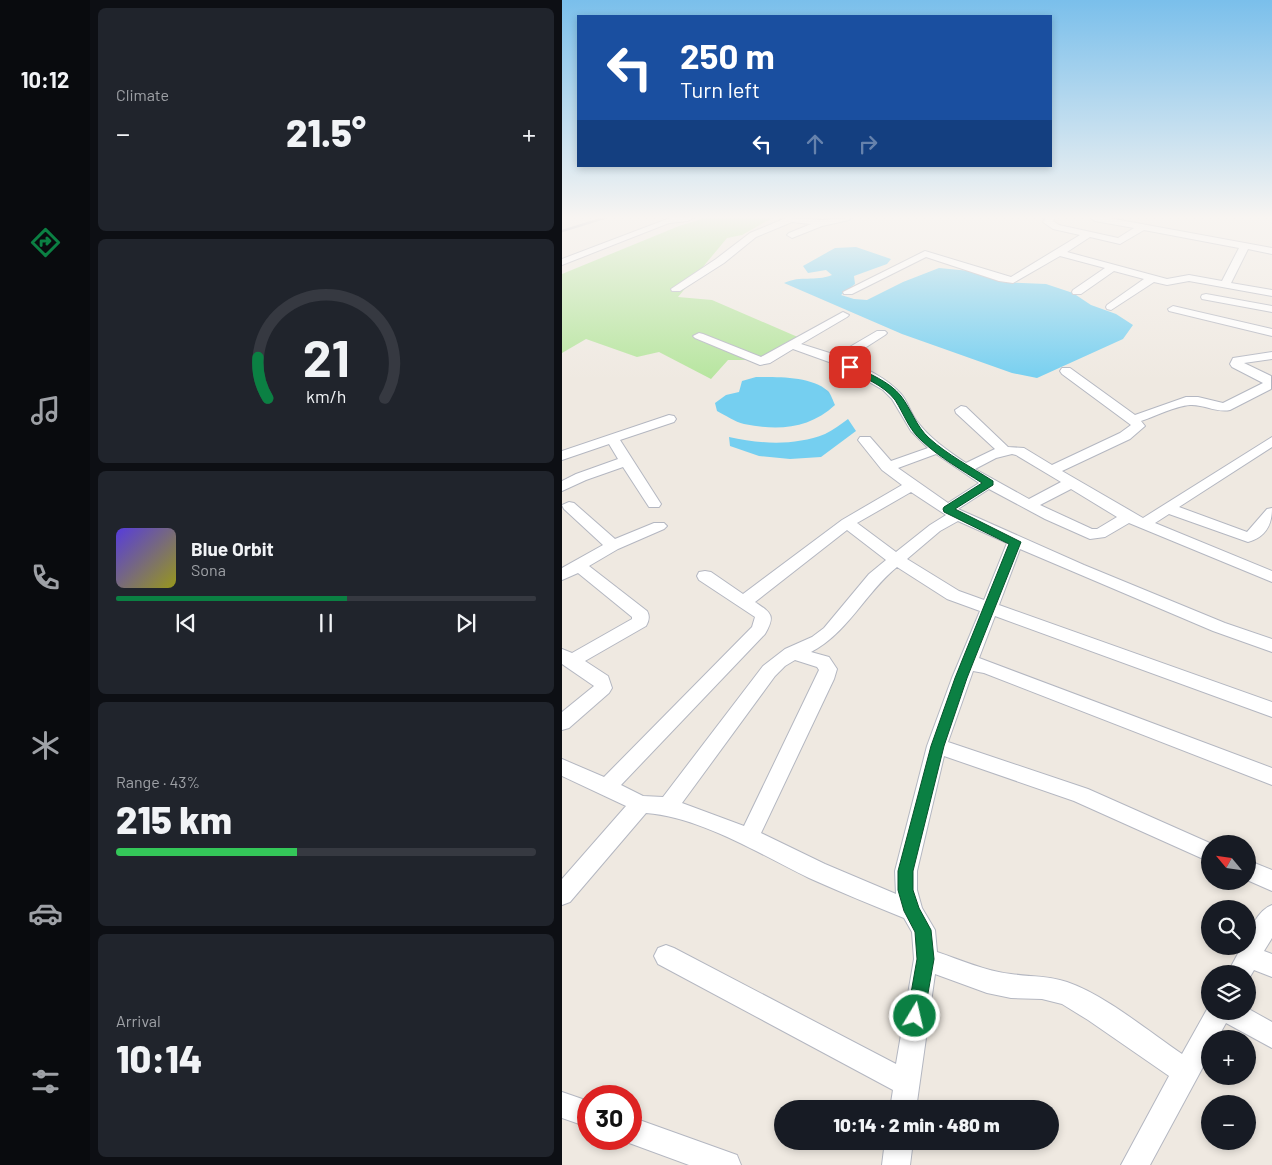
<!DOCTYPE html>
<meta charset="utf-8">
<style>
:root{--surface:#171b24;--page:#20242c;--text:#f1f3f6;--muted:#9ea1a6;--line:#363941;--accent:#0b8043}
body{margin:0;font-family:Barlow,sans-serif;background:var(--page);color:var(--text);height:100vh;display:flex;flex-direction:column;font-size:19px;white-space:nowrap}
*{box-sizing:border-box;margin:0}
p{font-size:16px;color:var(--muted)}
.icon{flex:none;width:28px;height:28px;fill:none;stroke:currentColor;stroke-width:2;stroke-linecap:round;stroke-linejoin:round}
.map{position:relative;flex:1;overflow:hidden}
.sheet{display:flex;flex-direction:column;gap:8px;padding:8px;background:#0d0f14;width:472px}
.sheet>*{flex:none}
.guide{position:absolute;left:15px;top:15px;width:475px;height:152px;border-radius:0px;box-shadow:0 2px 8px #0003;background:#1a4fa0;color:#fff;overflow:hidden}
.needle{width:32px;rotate:299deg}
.controls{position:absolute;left:639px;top:835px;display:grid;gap:10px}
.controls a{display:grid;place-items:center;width:55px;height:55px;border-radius:50%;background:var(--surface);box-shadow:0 2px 8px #0003;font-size:25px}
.speed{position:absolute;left:15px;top:1085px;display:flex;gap:10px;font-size:25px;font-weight:700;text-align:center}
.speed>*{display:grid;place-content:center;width:65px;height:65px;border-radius:50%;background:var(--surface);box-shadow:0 2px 8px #0003;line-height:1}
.speed .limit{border:8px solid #d22;background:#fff;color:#111}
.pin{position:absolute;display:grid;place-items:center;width:42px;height:42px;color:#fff;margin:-21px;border-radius:10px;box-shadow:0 2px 8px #0006}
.me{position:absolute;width:55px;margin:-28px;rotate:9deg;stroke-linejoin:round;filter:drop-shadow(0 0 4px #0008)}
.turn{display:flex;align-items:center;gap:18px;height:105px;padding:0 20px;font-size:22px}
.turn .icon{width:65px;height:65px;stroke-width:2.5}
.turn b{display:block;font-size:35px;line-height:42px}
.lanes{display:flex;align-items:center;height:48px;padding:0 20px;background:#0003;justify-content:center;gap:25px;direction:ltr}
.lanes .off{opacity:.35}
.big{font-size:38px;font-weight:800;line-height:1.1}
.sheet .tile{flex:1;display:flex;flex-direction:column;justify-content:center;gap:8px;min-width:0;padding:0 18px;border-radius:8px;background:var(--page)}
.sheet .dial{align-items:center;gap:0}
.dial svg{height:130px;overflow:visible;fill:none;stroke:var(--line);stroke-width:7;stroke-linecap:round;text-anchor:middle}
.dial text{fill:var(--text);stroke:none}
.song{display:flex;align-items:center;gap:15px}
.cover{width:60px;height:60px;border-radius:8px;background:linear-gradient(135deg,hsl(250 70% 55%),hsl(60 70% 35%))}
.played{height:5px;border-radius:2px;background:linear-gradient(90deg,var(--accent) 55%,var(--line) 55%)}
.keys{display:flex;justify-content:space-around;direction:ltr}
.heat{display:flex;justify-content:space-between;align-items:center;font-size:28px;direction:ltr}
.charge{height:8px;border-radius:4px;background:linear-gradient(90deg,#34c759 43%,var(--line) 0)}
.trip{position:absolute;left:212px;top:1100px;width:285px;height:50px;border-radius:25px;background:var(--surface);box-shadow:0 2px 8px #0003;font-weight:800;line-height:50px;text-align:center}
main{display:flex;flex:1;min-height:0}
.menu{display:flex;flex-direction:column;width:90px;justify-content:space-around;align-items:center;background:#090b0e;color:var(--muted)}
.menu .icon{width:35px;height:35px}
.menu .on{color:var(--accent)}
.menu b{font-size:22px;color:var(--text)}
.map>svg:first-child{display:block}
</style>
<main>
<nav class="menu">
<b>10:12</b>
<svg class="icon on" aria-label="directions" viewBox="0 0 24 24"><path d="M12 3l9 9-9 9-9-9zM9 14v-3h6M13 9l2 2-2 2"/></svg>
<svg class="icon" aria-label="music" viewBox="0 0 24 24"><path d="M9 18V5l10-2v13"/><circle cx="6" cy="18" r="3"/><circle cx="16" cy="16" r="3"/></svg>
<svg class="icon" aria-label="phone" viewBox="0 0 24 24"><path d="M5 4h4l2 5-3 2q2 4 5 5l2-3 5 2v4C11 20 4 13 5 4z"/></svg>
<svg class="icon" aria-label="climate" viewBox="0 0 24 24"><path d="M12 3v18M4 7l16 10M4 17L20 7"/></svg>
<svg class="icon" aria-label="car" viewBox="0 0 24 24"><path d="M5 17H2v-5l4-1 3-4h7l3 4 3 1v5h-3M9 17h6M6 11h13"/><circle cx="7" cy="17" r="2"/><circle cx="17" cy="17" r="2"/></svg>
<svg class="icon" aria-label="filters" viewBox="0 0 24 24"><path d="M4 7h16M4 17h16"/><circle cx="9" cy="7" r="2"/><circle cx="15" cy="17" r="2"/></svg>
</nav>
<section class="sheet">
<div class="tile"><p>Climate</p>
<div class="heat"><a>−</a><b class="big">21.5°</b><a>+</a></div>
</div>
<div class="tile dial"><svg viewBox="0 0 100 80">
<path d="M14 69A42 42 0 1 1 86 69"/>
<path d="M14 69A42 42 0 0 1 8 44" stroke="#0b8043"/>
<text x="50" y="56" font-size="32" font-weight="700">21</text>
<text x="50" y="72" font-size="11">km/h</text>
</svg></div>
<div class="tile">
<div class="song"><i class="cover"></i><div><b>Blue Orbit</b><p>Sona</p></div></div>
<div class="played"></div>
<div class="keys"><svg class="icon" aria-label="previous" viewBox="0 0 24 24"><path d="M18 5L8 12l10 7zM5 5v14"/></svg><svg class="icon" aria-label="pause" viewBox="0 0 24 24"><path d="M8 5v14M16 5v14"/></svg><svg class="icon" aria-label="next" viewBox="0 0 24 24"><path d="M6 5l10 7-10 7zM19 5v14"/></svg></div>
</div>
<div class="tile"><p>Range · 43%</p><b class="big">215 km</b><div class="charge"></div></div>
<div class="tile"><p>Arrival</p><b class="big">10:14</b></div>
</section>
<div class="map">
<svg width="710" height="1165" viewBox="0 0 710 1165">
<rect width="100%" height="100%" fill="#efe9e1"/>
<path fill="#b6e59e" d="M143 218H210L180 235 165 238 116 297 150 300 238 338 199 360H166L149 379 97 352 75 357 24 339 0 353V274L117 226Z"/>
<g fill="#75cff0">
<path d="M294 247 329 259 325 264 292 276 293 284 279 295 292 299 305 300 341 282 377 268 408 271 439 282 484 284 511 293 529 305 554 314 571 325 561 339 475 378 450 373 340 334 222 283C239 275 252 282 270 275L264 270 246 273 241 266 273 248Z"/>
<path d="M194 377C216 377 249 376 266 391 269 394 271 401 273 405 247 429 216 431 182 424 173 422 163 415 155 411L153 403 164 395 177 392 180 381Z"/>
<path d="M286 419 294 431 259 457 228 459 197 456 168 446 167 437C198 444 233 446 263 434 271 430 279 424 286 419Z"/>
</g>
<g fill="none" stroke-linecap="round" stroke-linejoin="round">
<g stroke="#b4b7c1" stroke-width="2">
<g id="minor">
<path d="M108 218H131L126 221 107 223 0 265V259Z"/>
<path d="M224 218 261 220 289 218 287 220 260 226 230 238 225 235 227 233 249 224 230 222 194 237 162 263 118 291H110L109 289 154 259 188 233Z"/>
<path d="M484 218H493L491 221 497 225 556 238 572 228 533 221 529 218H547L710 248V254L686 249 669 283 710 290V296L627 281 605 285 592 282 549 310 545 309 544 307 545 305 582 279 552 271 519 294H511L510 292 511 290 543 268 498 256 451 283 437 281 364 257 290 294H282L281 292 363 251 449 277 518 235 491 229 481 222ZM582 230 677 248 660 281 627 275 605 279 505 252 528 237 558 244Z"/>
<path d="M644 294 710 306V312L640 299 639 297 640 295Z"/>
<path d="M611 306 710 329V336L607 311 606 309Z"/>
<path d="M281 312 287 315 285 317 239 344 274 355 315 331H323L325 333 323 335 284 360C303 368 325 378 339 394 346 402 348 412 354 420 367 438 386 451 404 463L433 449 394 413 393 410 399 406 404 407 446 447 462 448 490 465 558 433 569 425 500 374 498 371 500 368H508L573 415 624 397H636L661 403 701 383 670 367 668 364 671 358 710 352V359L682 363 709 376V389L668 410C655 413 641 404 628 405 613 406 594 416 579 421L583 426 568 439 500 471 581 518 710 437V447L617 507 685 532 705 509 710 508C710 525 704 537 686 542L607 514 593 523 710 571V582L567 523 543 537 528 539 483 519 427 489 396 509 522 565 663 623 710 639V652L651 631 458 549 437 605 710 702V717L433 616 417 658 710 768V785L422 673 411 671 386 742 526 789 650 844H648V862L512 801 382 756 355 871V890L360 908 373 930 375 952C399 960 423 971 449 974 470 977 484 975 505 982 543 995 586 1031 620 1054L648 1004V1011H685V1008L710 1022V1048L664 1023 655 1039H648V1054L588 1165H559L607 1076 526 1020 500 1004 480 999 449 998 425 993 373 974 354 1109H328L331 1090 96 964 92 956 96 948 104 945 112 948 334 1064 352 959 350 932 342 918C310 905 278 892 247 878 198 854 138 817 84 813L8 902 0 905V879L64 806 0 776V759L42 777 190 627 193 617 137 580 135 576 137 572 143 571 149 572 181 594 280 520 340 485 320 470 296 440 298 437H308L329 461 366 448 349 431 330 399 321 390 281 367 231 349 208 363 198 365 133 338 131 336 137 333 141 334 199 357ZM374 454 417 483 386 503 336 468ZM450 454 454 455 499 482 467 499 413 469 434 458ZM509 489 555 517 535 529H530L478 505ZM349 492 384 515 368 525 334 552 295 523ZM396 521 445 543 422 600 397 591 345 559 378 531ZM285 530 324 560 307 574 262 628 250 637 223 649 201 666 101 797 81 796 59 785 203 634C214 615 209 613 193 602ZM335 567 385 599 418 611 390 678 365 746 333 871 334 894 263 864 199 833 272 679 275 669 267 657 249 652C286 633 303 593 335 567ZM233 660 255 667 257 670 182 826 120 803 213 676 223 666Z"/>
<path d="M107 415 112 416 114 419 112 422 58 440 99 504 97 507H87L61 467 24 480 0 491V481L14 474 56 459 47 444 0 460V451Z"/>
<path d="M7 502 12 503 53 539 92 523H102L105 526 102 529 56 549 27 566 85 611C88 616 87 621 84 626L23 661 46 676 50 688 47 693 7 728 0 730V712L32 686 0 664V649L10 653 70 619V617L16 573 0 580V568L41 545 2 509 0 505Z"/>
<path d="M685 860 710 870V891L685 880Z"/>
<path d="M710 905V938L702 951 710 954V977L692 970 685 982V974H665L680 946H685C685 932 696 910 710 905Z"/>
<path d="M0 1092 26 1101V1127L0 1118Z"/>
<path d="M69 1117 175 1155 179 1165H127L59 1140 69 1139Z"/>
<path d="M323 1141H351L348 1165H320Z"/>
</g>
</g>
<use href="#minor" fill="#fff" fill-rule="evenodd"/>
<path stroke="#a3a6b8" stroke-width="2.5" d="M0 231 42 218"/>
</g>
<linearGradient id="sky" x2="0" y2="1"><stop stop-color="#7abfeb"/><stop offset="0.57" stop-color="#f8f5f2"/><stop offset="1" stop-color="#f8f5f2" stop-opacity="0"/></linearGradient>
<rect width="710" height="381" fill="url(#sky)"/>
<path fill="#0b8043" stroke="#07532c" d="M285 365H290C307 374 327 381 339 396 349 409 354 426 367 438 386 455 409 467 431 481V485L393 509 459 542 405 678 382 746 351 871V890L357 908 369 930 372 959 362 1016 359 1022 353 1025 347 1022 345 1016 355 959 353 932 342 911 336 890V871L369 746 393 678 447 544 382 512 381 509 382 507 420 483C400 470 378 458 360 441 347 430 342 414 333 400 322 385 300 377 285 369Z"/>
</svg>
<div class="controls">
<a><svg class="needle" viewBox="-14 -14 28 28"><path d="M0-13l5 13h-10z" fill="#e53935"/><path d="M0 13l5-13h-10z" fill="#9ea1a6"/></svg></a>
<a><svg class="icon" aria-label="search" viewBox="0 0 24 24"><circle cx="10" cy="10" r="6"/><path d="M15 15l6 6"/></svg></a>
<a><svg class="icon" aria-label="layers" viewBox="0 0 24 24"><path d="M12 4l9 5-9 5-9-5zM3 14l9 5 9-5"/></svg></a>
<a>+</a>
<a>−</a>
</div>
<div class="speed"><div class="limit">30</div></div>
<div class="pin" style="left:288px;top:367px;background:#d93025"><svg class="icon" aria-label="arrive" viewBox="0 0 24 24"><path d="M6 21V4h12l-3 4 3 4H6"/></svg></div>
<svg class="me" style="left:353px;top:1016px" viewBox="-20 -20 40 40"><circle r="17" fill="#0b8043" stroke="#fff" stroke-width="3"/><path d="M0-11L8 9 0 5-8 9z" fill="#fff"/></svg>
<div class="trip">10:14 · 2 min · 480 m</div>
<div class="guide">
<div class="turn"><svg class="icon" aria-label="left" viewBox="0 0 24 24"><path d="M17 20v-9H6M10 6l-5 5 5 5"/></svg><div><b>250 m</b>Turn left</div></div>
<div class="lanes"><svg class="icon" aria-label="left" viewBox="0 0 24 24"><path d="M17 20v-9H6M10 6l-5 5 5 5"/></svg><svg class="icon off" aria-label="ahead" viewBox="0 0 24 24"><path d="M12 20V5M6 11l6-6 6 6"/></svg><svg class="icon off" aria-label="right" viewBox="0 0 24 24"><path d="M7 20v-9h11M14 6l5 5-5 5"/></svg></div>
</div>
</div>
</main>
